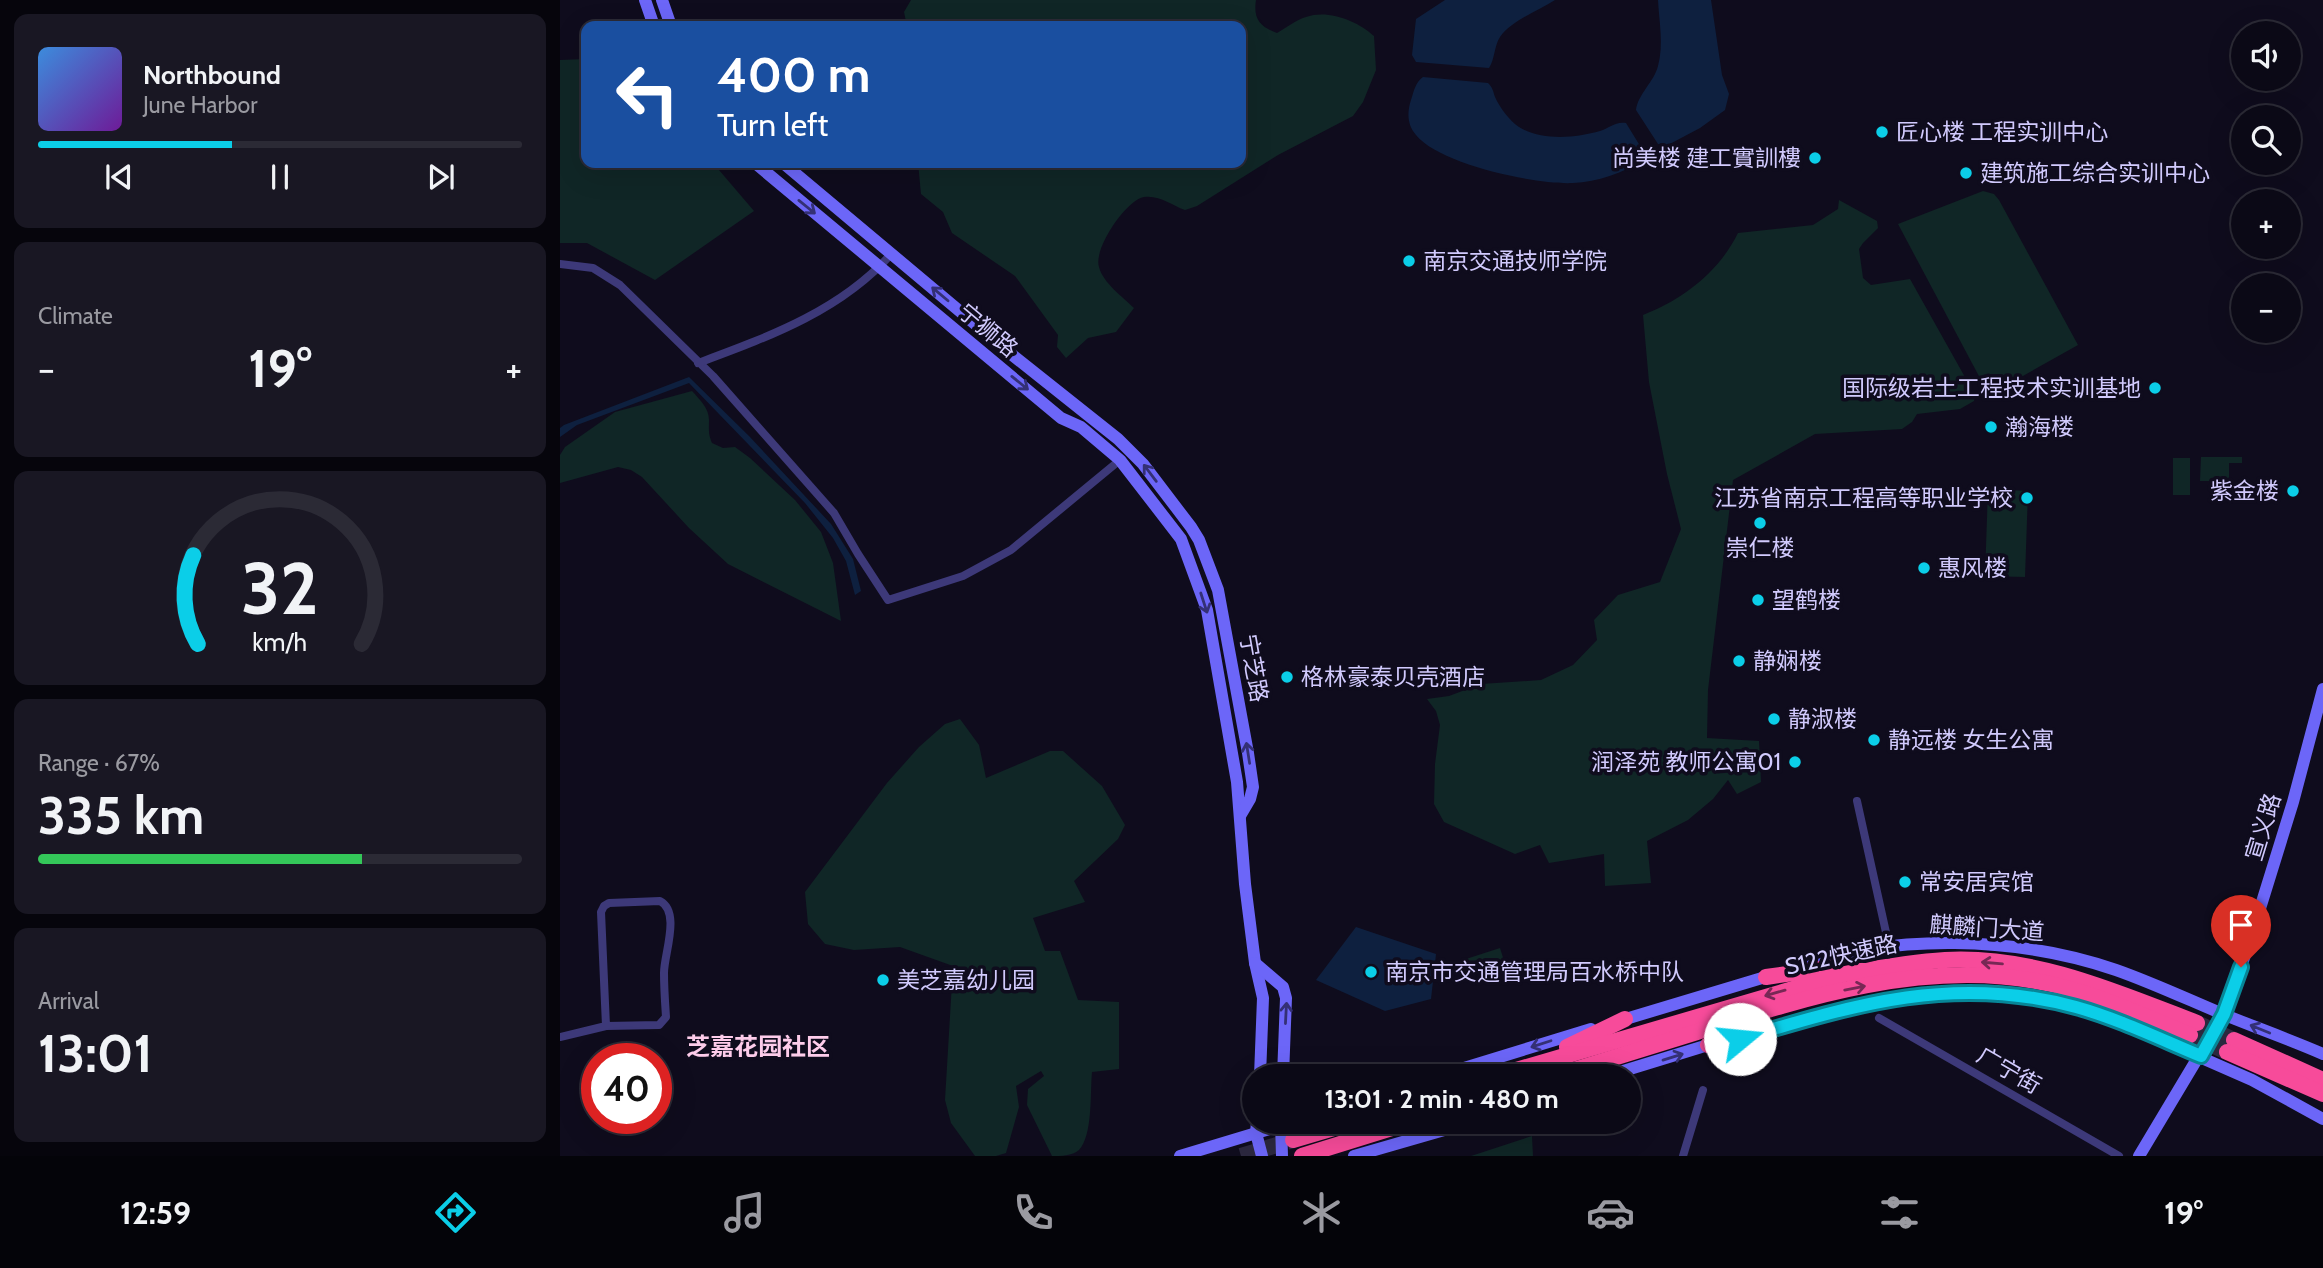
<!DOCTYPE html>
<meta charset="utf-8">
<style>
:root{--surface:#0b0916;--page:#191723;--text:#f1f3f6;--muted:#9a9aa1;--line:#2b2a35;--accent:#0bcee8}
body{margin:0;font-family:Cabin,"Noto Sans SC",sans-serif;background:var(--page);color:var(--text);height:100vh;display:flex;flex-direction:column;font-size:26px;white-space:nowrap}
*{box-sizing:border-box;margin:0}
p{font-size:23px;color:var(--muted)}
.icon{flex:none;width:38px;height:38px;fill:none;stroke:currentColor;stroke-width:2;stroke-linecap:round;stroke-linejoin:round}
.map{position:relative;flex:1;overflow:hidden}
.side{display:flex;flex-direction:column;gap:14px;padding:14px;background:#06050c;width:560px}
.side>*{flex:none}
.banner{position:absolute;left:21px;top:21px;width:665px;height:147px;border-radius:14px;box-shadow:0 7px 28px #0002,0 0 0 2px var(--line);background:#1a4fa0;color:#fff;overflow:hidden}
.buttons{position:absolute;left:1671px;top:21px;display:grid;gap:14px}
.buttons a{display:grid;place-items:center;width:70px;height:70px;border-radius:50%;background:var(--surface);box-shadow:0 7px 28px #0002,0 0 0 2px var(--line);font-size:35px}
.speed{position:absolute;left:21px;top:1043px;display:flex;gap:14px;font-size:35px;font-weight:700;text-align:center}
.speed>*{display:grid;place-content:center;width:91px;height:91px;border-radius:50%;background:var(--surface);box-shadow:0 7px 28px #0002,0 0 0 2px var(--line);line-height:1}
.speed .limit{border:10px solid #d22;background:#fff;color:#111}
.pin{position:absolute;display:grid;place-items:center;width:60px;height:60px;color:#fff;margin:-72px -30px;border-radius:50% 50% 50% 0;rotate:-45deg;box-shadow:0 0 7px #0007}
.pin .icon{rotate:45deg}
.me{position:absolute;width:77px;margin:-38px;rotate:73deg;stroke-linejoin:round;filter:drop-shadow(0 0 5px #0008)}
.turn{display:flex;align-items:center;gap:24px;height:147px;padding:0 21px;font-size:32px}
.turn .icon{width:91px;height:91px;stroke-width:2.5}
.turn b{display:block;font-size:49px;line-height:60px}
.big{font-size:52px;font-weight:700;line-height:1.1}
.side .tile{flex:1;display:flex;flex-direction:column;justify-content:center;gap:10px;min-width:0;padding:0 24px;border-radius:14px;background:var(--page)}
.side .dial{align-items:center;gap:0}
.dial svg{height:182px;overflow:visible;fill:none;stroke:var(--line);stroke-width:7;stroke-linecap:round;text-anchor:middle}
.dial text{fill:var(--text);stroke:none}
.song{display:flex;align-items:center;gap:21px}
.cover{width:84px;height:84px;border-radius:10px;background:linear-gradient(135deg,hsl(210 70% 55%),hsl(280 70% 35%))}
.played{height:7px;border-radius:4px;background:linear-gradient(90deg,var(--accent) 40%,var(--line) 40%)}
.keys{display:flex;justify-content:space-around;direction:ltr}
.heat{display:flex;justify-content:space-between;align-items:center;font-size:38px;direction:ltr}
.charge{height:10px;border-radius:5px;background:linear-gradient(90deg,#34c759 67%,var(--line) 0)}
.trip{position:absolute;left:682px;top:1064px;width:399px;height:70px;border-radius:35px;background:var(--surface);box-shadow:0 7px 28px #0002,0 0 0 2px var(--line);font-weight:700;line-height:70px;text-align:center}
.menu{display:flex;height:112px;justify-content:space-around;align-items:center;background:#040409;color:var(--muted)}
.menu .icon{width:49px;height:49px}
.menu .selected{color:var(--accent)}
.menu b{font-size:32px;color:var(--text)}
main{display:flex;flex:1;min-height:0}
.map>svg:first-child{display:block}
</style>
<main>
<section class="side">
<div class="tile">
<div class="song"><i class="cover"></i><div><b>Northbound</b><p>June Harbor</p></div></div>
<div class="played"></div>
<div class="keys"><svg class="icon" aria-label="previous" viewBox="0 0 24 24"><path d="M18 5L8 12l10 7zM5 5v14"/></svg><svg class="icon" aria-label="pause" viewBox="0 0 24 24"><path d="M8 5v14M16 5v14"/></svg><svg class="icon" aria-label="next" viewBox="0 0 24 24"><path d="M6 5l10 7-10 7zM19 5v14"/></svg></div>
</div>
<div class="tile"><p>Climate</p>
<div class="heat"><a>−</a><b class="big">19°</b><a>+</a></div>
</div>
<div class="tile dial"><svg viewBox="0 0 100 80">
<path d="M14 69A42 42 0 1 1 86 69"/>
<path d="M14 69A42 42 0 0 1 12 30" stroke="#0bcee8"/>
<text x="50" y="56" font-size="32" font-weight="700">32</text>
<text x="50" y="72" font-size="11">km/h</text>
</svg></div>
<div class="tile"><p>Range · 67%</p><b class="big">335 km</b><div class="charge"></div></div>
<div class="tile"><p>Arrival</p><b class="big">13:01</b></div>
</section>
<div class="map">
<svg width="1763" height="1156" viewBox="0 0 1763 1156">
<rect width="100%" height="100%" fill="#0f0c1d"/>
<g fill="#102626">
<path d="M351 0H696C693 19 700 27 717 33 726 28 736 20 746 17 768 9 798 21 814 36L816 70 803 102 793 116 718 155 637 206 625 210C611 205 600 195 584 197 566 200 533 249 539 267 543 283 563 297 574 308L556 332 528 338 506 358 497 347 498 335 455 276 392 233 383 212 361 194 358 163H681V26H347L344 12Z"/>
<path d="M26 59V163H153L194 211 95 280 27 243H0V60Z"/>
<path d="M1423 191 1434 194 1439 200 1518 345 1429 395 1338 224Z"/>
<path d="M1279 200 1317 221 1318 228 1303 243 1299 249 1303 278 1311 285 1350 279 1415 395 1414 401 1400 409 1357 414 1352 422 1342 429 1255 434 1173 480 1148 690 1147 738 1199 741 1201 782 1177 794 1168 780 1153 799 1128 820 1087 841 1091 883 1045 886 1044 854 989 863 980 845 955 854 884 822 874 804 875 764 880 725 876 711 867 699 889 696 921 684 981 680 1013 665 1037 640 1034 620 1058 595 1100 582 1121 529 1107 474 1089 382 1083 315C1122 300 1159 272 1178 233L1253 225 1278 209Z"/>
<path d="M132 391C140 400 149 408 149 420 149 430 148 433 152 443L163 448 175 447 190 458 235 500 261 532 273 563 281 621 168 564 129 528 82 477 71 470 58 467 0 483V455L5 447 55 412Z"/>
<path d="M1641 457H1682V463H1669V481H1640Z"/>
<rect x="1613" y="458" width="17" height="37"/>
<path d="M1428 489 1468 491 1465 577 1425 576Z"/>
<path d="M400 719 419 745 426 778 490 751H503L542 786 565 825 558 839 514 881 525 902 473 918 485 951H500L518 1000 559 1002V1069L532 1072C530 1093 533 1135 519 1150 512 1156 501 1156 492 1156L467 1105 468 1089 484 1076 481 1071 456 1086 459 1107 446 1153 436 1156H415L391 1123 385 1100 393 966 340 947 294 950 265 944 248 924 245 892 327 783 359 747 385 724Z"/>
<path d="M940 948 945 964 912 975 906 959Z"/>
<path d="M972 1136 973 1156H911Z"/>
</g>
<g fill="#0e203f">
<path d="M885 0H995C978 11 952 20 940 37 934 46 935 59 929 68L856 62 852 55 856 19Z"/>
<path d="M1098 0H1151L1162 75 1169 94 1165 110 1140 128 1106 146 1098 144 1076 110C1078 94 1094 82 1098 66 1104 45 1099 21 1098 0Z"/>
<path d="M863 77 928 83C933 88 933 91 935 97 940 108 949 120 959 127 981 141 1016 138 1040 131 1049 128 1056 121 1066 123L1085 154 1084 160C1062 173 1038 182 1013 183 976 185 879 164 856 135 847 125 847 112 851 100 854 91 855 83 863 77Z"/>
<path d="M129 377 189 436 271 524 293 559 301 591 295 595 286 561 273 538 245 503 129 383 17 425 0 437V428L4 425Z"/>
<path d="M796 927 876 954 871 999 825 1011 756 980Z"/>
</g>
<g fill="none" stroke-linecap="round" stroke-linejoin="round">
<g stroke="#2c283f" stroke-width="16" stroke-dasharray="16 8" stroke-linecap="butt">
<path d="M1637 1023 1674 1040"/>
<path d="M1630 1035 1667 1052"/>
<path d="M681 1156 733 1140"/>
</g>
<g stroke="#3d3979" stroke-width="8">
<path d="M0 264 33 268 60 285 153 376 274 513 298 554 328 600 403 576 451 550 560 460"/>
<path d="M138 363C208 337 281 311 332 253"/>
<path d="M1297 801 1329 946"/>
<path d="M1319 1018 1559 1156"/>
<path d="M0 1037 46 1026 99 1025 106 1017C105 1002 104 988 104 973 104 954 121 912 100 901L49 903 44 906 41 912 46 1026"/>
<path d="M1123 1156 1143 1090"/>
</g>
<g stroke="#6c66f8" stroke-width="12">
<path d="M85 0 94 26"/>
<path d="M102 0 111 26"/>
<path d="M195 163 501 418 521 427 560 460 621 539 647 610 677 782 685 884 695 963 703 998 700 1076"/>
<path d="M223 163 446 350 558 439 583 464 631 527 639 540 658 590 688 753 693 787 690 799 680 816"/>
<path d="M695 963 723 987 726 998 723 1076"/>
<path d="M1233 968C1333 933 1456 936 1556 970 1593 983 1629 1000 1665 1015 1697 1028 1731 1040 1763 1054"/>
<path d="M1059 1021 1212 975"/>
<path d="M878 1076 1031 1029"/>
<path d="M1047 1076 1148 1045 1303 1004 1344 997 1393 992 1425 993 1456 995 1487 1000 1562 1023 1692 1080 1763 1119"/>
<path d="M697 1122 696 1133 702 1156"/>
<path d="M721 1122 722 1156"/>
<path d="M620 1156 733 1122"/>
<path d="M794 1156 912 1122"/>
<path d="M1579 1156 1664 1014 1689 944 1733 802 1763 689"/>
</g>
<g stroke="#f74b9a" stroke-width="16">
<path d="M1206 977 1275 967"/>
<path d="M1674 1040 1763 1080"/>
<path d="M1148 1045 1200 1021"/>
<path d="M1007 1047 1065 1019"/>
<path d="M1667 1052 1763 1094"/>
<path d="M936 1076 1284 974C1318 968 1351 962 1385 960 1473 955 1557 992 1637 1023"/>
<path d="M995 1076C1042 1061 1090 1047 1137 1032 1244 998 1361 960 1475 981 1529 990 1579 1014 1630 1035"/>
<path d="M733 1140 794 1122"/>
<path d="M742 1156 851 1122"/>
</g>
</g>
<defs><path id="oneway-shaft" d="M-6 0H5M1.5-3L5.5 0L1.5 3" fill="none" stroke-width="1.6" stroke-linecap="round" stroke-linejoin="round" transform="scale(1.75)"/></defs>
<g stroke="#343075">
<use href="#oneway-shaft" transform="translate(247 207) rotate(39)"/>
<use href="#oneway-shaft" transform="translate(380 294) rotate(-140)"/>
<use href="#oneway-shaft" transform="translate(460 383) rotate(39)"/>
<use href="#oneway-shaft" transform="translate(590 473) rotate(-127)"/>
<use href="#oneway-shaft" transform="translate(644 603) rotate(72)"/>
<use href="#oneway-shaft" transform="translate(688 753) rotate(-99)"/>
<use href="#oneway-shaft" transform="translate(726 1013) rotate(-87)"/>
<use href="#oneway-shaft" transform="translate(1700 1029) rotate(-158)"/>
<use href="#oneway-shaft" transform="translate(981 1044) rotate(162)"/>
<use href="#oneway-shaft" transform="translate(1113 1057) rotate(-17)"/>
</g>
<g stroke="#772855">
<use href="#oneway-shaft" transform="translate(1432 963) rotate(-175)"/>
<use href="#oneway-shaft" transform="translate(1295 988) rotate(-11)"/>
<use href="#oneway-shaft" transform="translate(1215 993) rotate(164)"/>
</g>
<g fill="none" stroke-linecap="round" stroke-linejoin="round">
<g stroke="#078697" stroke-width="18">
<path id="route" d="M1180 1039C1296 1004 1395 974 1516 1007 1559 1019 1600 1039 1641 1056L1664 1014 1681 967"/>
</g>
<use href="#route" stroke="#0bcee8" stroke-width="12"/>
</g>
<g fill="#0bcee8" stroke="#0f0c1d" stroke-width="2.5">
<circle cx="1322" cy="132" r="7"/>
<circle cx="1255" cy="158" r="7"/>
<circle cx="1406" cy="173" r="7"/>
<circle cx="849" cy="261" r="7"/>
<circle cx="1595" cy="388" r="7"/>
<circle cx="1431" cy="427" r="7"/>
<circle cx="1733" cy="491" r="7"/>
<circle cx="1467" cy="498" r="7"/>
<circle cx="1200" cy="523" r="7"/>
<circle cx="1364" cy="568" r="7"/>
<circle cx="1198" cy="600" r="7"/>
<circle cx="1179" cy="661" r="7"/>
<circle cx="727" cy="677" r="7"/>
<circle cx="1214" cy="719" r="7"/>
<circle cx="1314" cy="740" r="7"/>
<circle cx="1235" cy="762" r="7"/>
<circle cx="1345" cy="882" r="7"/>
<circle cx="811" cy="972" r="7"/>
<circle cx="323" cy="980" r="7"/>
</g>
<g text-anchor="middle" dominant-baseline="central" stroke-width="7" stroke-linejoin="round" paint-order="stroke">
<g font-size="23" fill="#d1cafd" stroke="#0f0c1d" text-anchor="start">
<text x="1336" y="132">匠心楼 工程实训中心</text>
<text x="1241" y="158" text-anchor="end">尚美楼 建工實訓樓</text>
<text x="1420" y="173">建筑施工综合实训中心</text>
<text x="863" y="261">南京交通技师学院</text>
<text x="1581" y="388" text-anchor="end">国际级岩土工程技术实训基地</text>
<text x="1445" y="427">瀚海楼</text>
<text x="1719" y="491" text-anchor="end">紫金楼</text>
<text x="1453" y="498" text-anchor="end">江苏省南京工程高等职业学校</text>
<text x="1200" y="548" text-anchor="middle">崇仁楼</text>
<text x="1378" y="568">惠风楼</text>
<text x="1212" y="600">望鹤楼</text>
<text x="1193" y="661">静娴楼</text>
<text x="741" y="677">格林豪泰贝壳酒店</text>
<text x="1228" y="719">静淑楼</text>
<text x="1328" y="740">静远楼 女生公寓</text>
<text x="1221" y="762" text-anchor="end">润泽苑 教师公寓01</text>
<text x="1359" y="882">常安居宾馆</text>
<text x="825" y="972">南京市交通管理局百水桥中队</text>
<text x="337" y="980">美芝嘉幼儿园</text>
</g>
<g font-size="23" fill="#d1cafd" stroke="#0f0c1d">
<text transform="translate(428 330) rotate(40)">宁狮路</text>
<text transform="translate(694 668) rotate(80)">宁芝路</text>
<text transform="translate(1703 827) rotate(-73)">宣义路</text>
<text transform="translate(1427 928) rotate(4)">麒麟门大道</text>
<text transform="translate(1281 955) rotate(-12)">S122快速路</text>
<text transform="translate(1449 1070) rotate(30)">广宁街</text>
</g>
<g font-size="24" font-weight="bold" fill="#fdccea" stroke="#0f0c1d">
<text x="198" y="1046">芝嘉花园社区</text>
</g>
</g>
</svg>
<div class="buttons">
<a><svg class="icon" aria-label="sound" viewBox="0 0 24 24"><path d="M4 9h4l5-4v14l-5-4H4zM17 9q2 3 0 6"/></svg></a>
<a><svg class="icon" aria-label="search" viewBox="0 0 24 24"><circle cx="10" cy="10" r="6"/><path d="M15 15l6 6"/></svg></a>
<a>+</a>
<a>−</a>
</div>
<div class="speed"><div class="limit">40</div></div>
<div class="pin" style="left:1681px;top:967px;background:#d93025"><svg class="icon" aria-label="arrive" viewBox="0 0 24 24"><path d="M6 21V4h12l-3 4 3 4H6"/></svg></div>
<svg class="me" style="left:1180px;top:1039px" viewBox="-20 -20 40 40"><circle r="19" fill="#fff"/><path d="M0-13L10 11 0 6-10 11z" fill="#0bcee8"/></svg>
<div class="trip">13:01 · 2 min · 480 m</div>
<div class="banner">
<div class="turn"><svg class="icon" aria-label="left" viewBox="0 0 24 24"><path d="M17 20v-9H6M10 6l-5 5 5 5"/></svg><div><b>400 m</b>Turn left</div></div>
</div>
</div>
</main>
<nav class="menu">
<b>12:59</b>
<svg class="icon selected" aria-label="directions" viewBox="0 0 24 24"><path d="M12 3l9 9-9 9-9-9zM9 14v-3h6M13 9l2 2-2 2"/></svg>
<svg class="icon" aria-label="music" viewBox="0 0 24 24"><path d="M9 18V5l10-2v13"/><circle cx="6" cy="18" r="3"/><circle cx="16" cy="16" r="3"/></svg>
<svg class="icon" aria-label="phone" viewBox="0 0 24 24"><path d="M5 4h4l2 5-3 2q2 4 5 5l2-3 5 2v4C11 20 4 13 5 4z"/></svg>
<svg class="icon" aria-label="climate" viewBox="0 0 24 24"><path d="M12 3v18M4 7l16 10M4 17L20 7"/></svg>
<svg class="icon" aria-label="car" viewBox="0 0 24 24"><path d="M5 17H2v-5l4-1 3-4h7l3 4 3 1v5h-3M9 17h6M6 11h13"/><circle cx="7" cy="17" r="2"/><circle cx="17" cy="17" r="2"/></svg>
<svg class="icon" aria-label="filters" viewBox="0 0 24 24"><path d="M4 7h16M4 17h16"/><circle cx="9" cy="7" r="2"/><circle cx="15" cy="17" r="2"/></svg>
<b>19°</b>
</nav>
